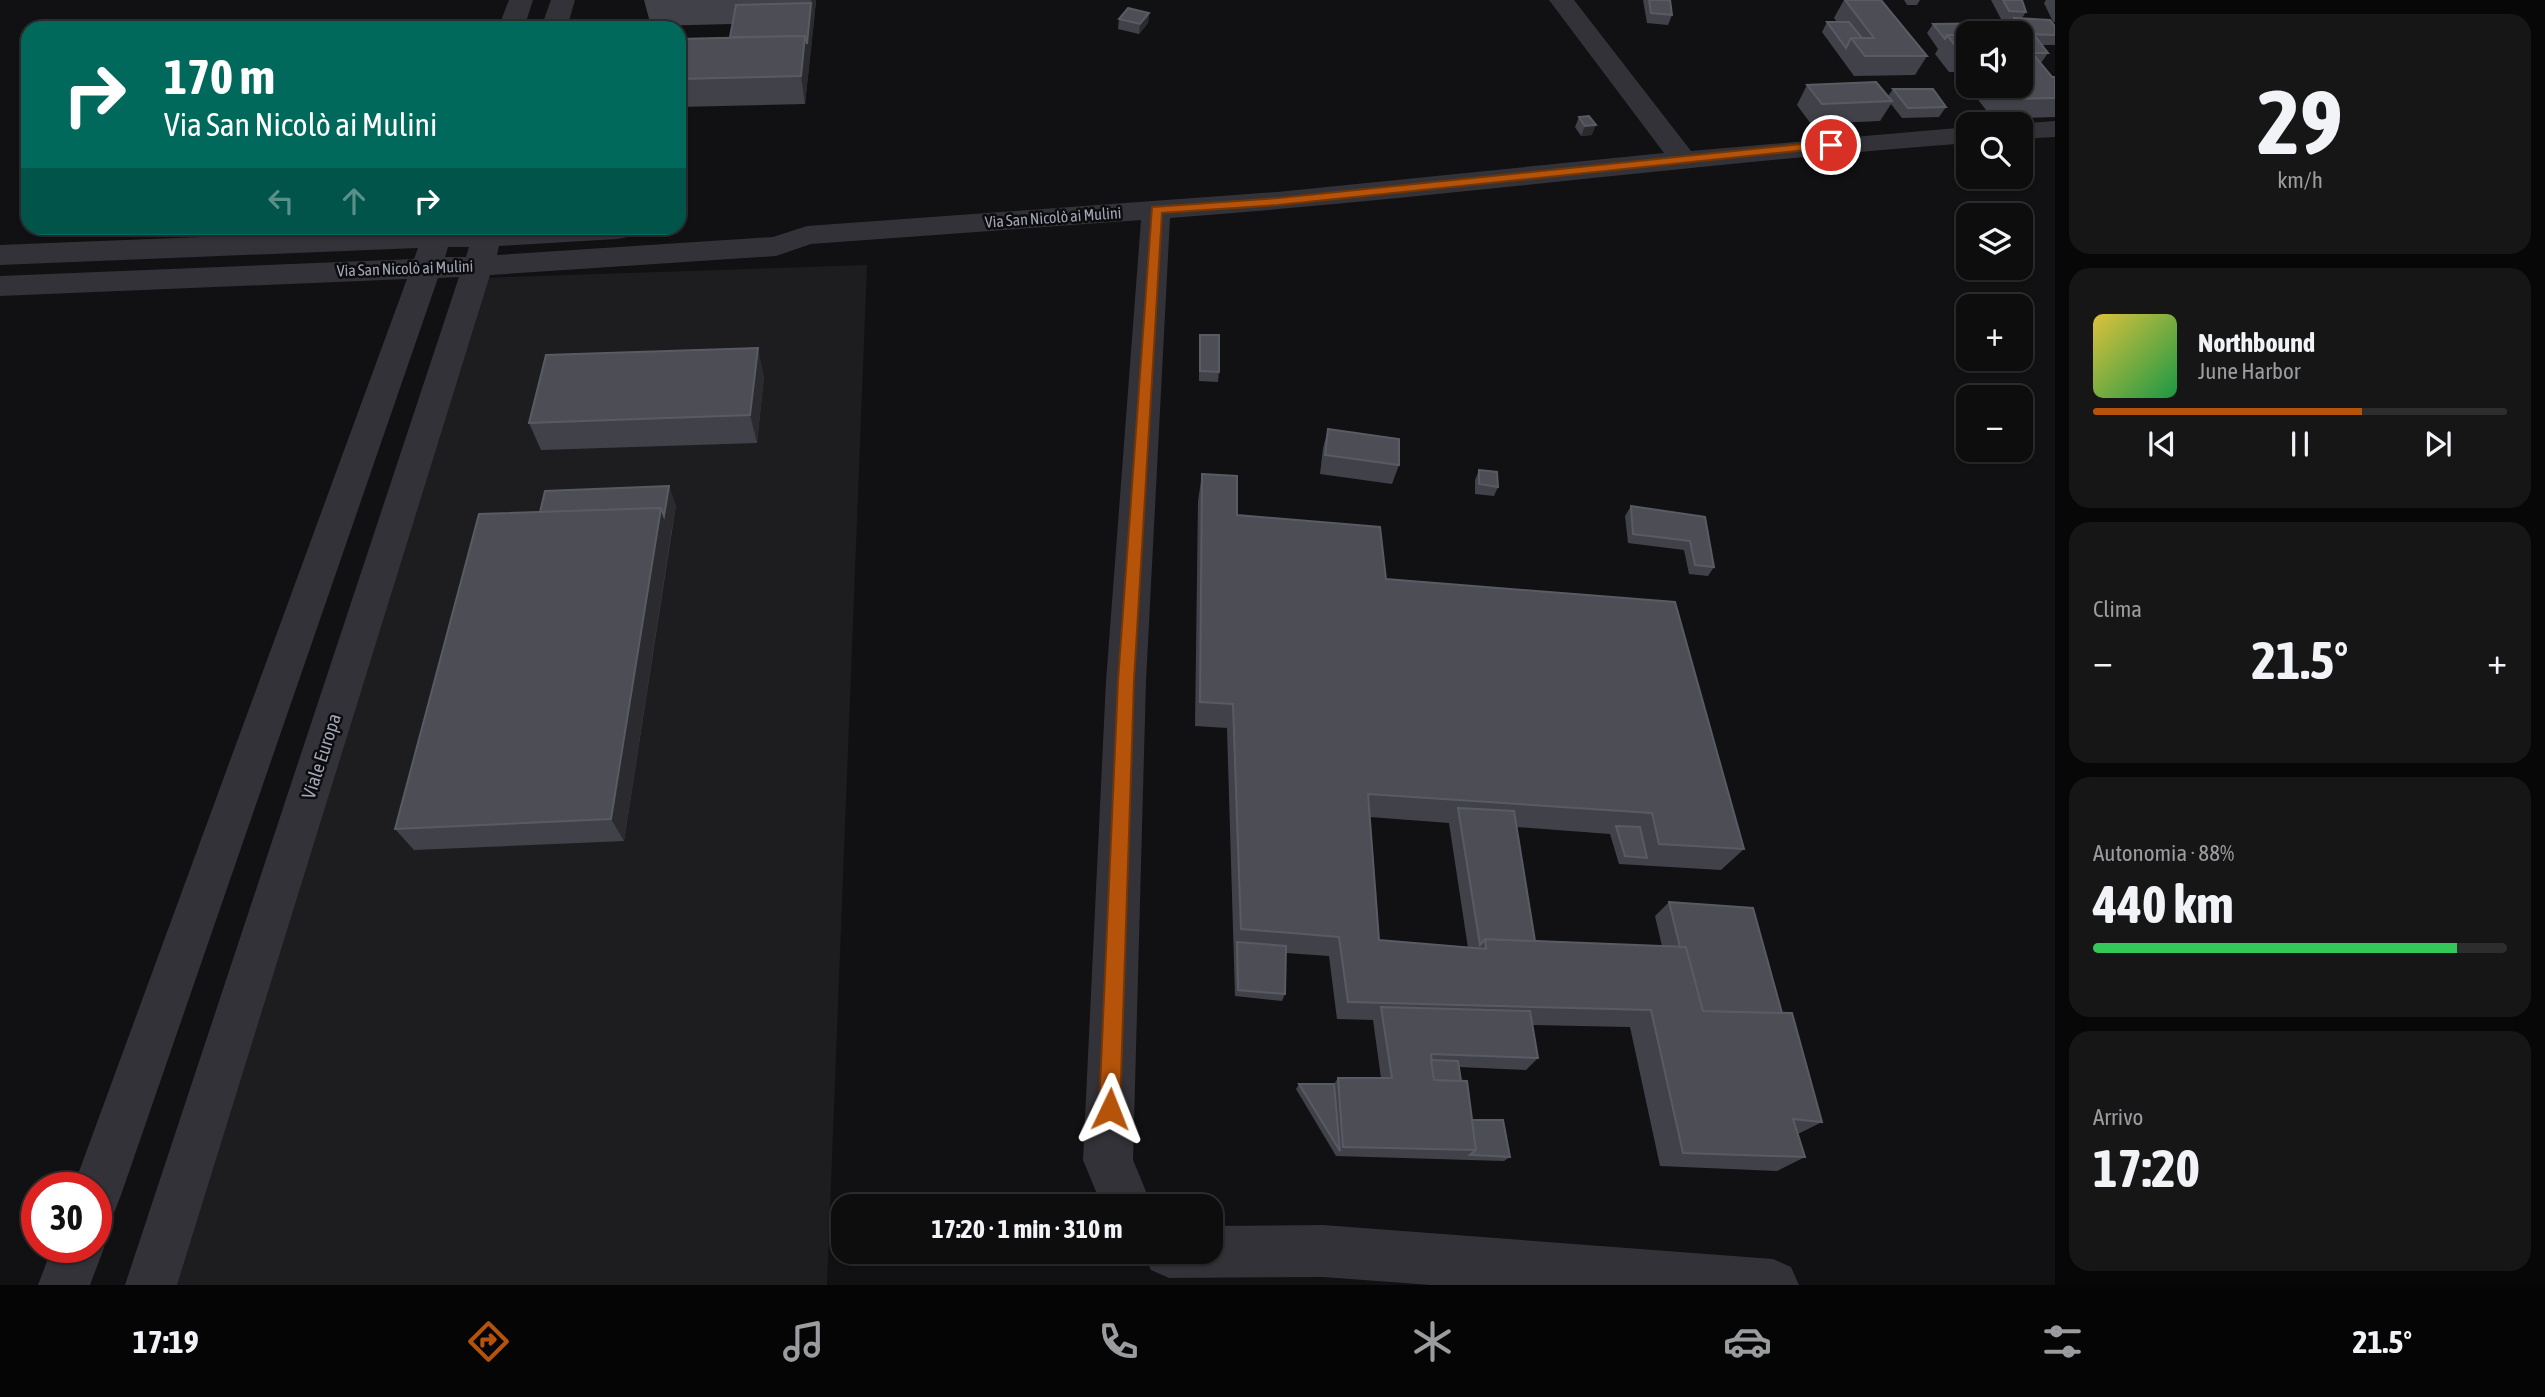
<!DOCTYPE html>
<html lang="it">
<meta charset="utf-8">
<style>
:root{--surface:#0d0d0e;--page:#161617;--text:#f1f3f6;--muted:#9a9c9e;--line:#2d2d2e;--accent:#b45309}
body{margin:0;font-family:"Asap Condensed",sans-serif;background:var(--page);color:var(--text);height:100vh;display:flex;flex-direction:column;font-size:26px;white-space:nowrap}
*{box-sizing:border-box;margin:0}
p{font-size:23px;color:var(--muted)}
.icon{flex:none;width:38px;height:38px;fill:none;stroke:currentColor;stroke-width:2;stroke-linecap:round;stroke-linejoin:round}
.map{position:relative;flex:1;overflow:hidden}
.details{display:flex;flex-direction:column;gap:14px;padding:14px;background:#070708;width:490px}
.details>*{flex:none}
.hud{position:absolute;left:21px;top:21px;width:665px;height:214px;border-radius:21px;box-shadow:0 2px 5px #0004,0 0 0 2px var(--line);background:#00695c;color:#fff;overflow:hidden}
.buttons{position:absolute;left:1956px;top:21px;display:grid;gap:14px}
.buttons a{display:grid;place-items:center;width:77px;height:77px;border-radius:14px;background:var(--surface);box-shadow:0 2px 5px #0004,0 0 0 2px var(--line);font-size:35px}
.speed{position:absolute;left:21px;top:1172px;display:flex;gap:14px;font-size:35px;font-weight:700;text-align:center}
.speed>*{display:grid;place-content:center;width:91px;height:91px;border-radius:50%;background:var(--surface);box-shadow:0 2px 5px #0004,0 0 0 2px var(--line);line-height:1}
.speed .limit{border:10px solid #d22;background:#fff;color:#111}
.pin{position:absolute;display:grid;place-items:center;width:60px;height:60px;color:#fff;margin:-30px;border:4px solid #fff;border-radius:50%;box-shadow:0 2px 7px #0007}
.me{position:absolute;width:77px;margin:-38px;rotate:2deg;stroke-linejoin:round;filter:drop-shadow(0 0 5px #0008)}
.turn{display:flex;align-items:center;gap:24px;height:147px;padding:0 28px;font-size:32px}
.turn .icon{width:91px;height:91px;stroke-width:2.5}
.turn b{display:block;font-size:49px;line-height:60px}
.lanes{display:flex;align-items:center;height:66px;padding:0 28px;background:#0003;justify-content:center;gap:35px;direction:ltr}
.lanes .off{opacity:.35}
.big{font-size:52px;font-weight:700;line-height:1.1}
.details .tile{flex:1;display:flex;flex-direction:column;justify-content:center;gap:10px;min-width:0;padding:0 24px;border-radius:21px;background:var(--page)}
.details .dial{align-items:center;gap:0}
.dial b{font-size:91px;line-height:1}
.song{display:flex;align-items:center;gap:21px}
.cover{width:84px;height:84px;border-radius:10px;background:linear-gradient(135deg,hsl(50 70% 55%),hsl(140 70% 35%))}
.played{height:7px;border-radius:4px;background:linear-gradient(90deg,var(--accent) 65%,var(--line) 65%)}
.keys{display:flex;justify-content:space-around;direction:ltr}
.heat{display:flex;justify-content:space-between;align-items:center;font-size:38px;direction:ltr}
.charge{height:10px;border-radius:5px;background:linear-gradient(90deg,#34c759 88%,var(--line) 0)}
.trip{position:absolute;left:831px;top:1194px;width:392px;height:70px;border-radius:21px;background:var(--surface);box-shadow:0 2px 5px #0004,0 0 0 2px var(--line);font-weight:700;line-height:70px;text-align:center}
.dock{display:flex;height:112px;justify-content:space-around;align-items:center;background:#050506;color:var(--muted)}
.dock .icon{width:49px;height:49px}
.dock .selected{color:var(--accent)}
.dock b{font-size:32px;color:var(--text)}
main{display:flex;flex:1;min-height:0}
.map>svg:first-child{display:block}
</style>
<main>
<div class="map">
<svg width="2055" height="1285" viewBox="0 0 2055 1285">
<rect width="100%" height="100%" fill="#111113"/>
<path fill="#1d1d20" d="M867 265 827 1285H173L480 278Z"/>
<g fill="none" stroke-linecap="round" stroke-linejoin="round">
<g fill="#323238" fill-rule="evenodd">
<path d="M509 0H533L524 28H498Z"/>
<path d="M551 0H575L567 28H541Z"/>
<path d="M1549 0H1574L1691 151 1969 127V143C1702 163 1437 198 1170 218L1146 681 1133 1160 1152 1206H1102L1083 1160 1106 681 1141 220 811 244 776 256 490 275 177 1285H125L459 277 438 278 121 1195 114 1213 96 1220V1188H73L407 279 0 296V276L414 259 418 248 0 265V245L425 228H630L632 230 628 237 617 239 499 246 497 255 773 237 807 226 1277 192 1664 153ZM448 247H469L466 257H445Z"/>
<path d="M2055 121V137L2021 139V124H2015Z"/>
<path d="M1323 1225 1773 1259 1791 1267 1799 1285H1431L1323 1277 1169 1278 1151 1270 1143 1252 1211 1251V1226Z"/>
<path d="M96 1230 104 1248 90 1285H38L52 1248H96Z"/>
</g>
</g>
<g fill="#414249" fill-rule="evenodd">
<path d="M644 0H816L805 104 679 107V39L730 37 732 24 651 26Z"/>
<path d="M1643 0H1670L1672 15 1668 25 1647 23Z"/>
<path d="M1844 0H1881L1927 56 1915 75 1854 76 1822 32 1827 22H1837L1834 18Z"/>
<path d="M1904 0H1920L1917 5H1907Z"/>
<path d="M1991 0H2022L2026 12 2022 18 2055 26V45H2042L2048 53 2041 63 2052 77H2055V117L1993 119 1969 88 1970 86H2021V33H1969V72H1949L1935 54 1938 49 1927 33 1933 24 2010 23 2011 22 2002 21Z"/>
<path d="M2046 0H2055V22H2053L2044 3Z"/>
<path d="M1149 13 1148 23 1139 34 1118 29 1119 19Z"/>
<path d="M1807 85 1888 96 1893 89 1946 107 1939 117 1902 118 1891 104 1880 121 1811 124 1797 105Z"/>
<path d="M1579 117 1592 135 1581 136 1575 127Z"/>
<path d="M1200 335 1219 372 1218 382 1199 381V345Z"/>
<path d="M764 376 757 443 541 450 529 423Z"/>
<path d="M1328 429 1399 465 1392 484 1320 474 1323 448Z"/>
<path d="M1479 470 1498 487 1494 496 1475 494V480Z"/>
<path d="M1202 474 1237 515 1386 579 1744 849 1721 870 1619 864 1610 834 1516 827 1535 941 1662 946 1655 916 1669 902 1782 1013 1822 1122 1798 1134 1805 1157 1777 1171 1660 1166 1630 1027 1532 1025 1538 1058 1526 1070 1459 1067 1461 1081 1472 1120 1510 1157 1504 1161 1336 1156 1296 1089 1299 1084H1334L1338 1078H1381L1373 1020 1337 1019 1329 956 1286 953 1285 994 1282 1001 1235 996 1227 728 1195 726 1198 501ZM1370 817 1449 823 1468 948 1379 940Z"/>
<path d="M676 505 624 841 414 850 395 829 540 512Z"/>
<path d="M1631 506 1705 517 1714 567 1708 576 1689 574 1684 550 1628 543 1625 516Z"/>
</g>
<g fill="#2a2a2f">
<path d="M811 0H816L814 22Z"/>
<path d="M811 3 814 22 805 104 801 76 805 36Z"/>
<path d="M1149 13 1148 23 1139 34 1140 24Z"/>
<path d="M1596 125 1592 135 1581 136 1585 126Z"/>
<path d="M758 348 764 376 757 443 750 415Z"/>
<path d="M669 486 676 505 671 534 664 516Z"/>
<path d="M661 508 671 534 624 841 611 819Z"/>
</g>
<g fill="#4c4d55" stroke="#595b64" stroke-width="2">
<path d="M1649 0H1670L1672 15 1651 13Z"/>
<path d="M1845 0H1881L1927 56H1865L1851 38H1874Z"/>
<path d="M2003 0H2022L2026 12 2009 11Z"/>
<path d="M811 3 807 44 805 36 730 37 736 5Z"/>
<path d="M1128 8 1149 13 1140 24 1119 19Z"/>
<path d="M2014 18 2050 20 2055 26V35L2023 34V35H2021V33H1969V35H1947L1945 39 1933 24 2016 23Z"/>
<path d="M1827 22H1849L1862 38H1851L1846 48Z"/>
<path d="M1947 35H1969V53H1961Z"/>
<path d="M2021 35H2034L2048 53H2032L2052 77H2055V98L2007 99 1996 86H2021Z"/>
<path d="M805 36 801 76 679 79V39Z"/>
<path d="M1876 82 1892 101 1822 104 1807 85Z"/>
<path d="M1893 89H1933L1946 107 1908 108Z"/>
<path d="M1589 116 1596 125 1585 126 1579 117Z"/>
<path d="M1200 335H1219V372L1200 371Z"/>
<path d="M758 348 750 415 529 423 546 355Z"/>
<path d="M1328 429 1399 439V465L1325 455Z"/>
<path d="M1479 470 1497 472 1498 487 1479 484Z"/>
<path d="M1202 474 1237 476V515L1380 527 1386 579 1675 602 1744 849 1659 844 1652 813 1368 794 1379 940 1486 949 1485 939 1686 947 1703 1011 1792 1013 1822 1122 1793 1119 1805 1157 1683 1153 1651 1010 1348 1002 1339 937 1241 929 1233 704 1200 702Z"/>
<path d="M669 486 664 516 661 508 540 512 545 491Z"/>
<path d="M1631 506 1705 517 1714 567 1695 565 1690 541 1633 534Z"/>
<path d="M661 508 611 819 395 829 479 514Z"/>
<path d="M1458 808 1514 811 1535 941 1485 939 1480 945Z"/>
<path d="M1616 826 1640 827 1647 858 1625 856Z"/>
<path d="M1669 902 1753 908 1782 1013 1703 1011 1686 947H1680Z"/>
<path d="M1237 942 1286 946 1285 994 1238 990Z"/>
<path d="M1381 1007 1530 1011 1538 1058 1431 1054 1434 1080 1467 1081 1476 1150 1343 1147 1338 1078H1392Z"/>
<path d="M1431 1060 1458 1061 1461 1081 1434 1080Z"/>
<path d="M1299 1084H1334L1340 1151Z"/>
<path d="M1472 1120H1503L1510 1157 1470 1155 1476 1150Z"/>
</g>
<path fill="#b45309" stroke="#753606" stroke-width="2" d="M1831 141 1835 142V147L1278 205 1162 213 1134 681 1120 1109 1117 1116 1110 1119 1102 1116 1099 1109 1118 681 1152 207 1278 198Z"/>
<g text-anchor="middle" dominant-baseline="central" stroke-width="5" stroke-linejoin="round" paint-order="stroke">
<g font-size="16" fill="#a1a5b5" stroke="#0c0c0e">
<text transform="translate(1053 217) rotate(-4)">Via San Nicolò ai Mulini</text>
<text transform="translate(405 268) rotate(-2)">Via San Nicolò ai Mulini</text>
</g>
<g font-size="19" fill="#a1a5b5" stroke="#0c0c0e">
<text transform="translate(321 756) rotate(-72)">Viale Europa</text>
</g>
</g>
</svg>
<div class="buttons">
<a><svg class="icon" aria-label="sound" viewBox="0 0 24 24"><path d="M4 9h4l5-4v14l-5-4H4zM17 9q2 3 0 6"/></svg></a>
<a><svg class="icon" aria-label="search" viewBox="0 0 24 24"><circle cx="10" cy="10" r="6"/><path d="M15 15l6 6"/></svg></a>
<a><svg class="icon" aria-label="layers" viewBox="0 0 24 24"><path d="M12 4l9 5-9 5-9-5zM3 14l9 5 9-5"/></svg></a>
<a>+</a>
<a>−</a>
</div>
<div class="speed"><div class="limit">30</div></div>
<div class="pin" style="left:1831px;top:145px;background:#d93025"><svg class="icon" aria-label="arrive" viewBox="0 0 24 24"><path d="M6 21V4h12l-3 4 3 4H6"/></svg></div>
<svg class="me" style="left:1110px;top:1109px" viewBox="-20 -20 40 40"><path d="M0-17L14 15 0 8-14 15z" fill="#b45309" stroke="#fff" stroke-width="4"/></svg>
<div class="trip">17:20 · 1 min · 310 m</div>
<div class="hud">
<div class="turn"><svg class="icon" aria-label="right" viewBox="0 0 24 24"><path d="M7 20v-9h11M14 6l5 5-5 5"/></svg><div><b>170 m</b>Via San Nicolò ai Mulini</div></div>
<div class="lanes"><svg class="icon off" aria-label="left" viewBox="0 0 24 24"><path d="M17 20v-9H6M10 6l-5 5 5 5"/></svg><svg class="icon off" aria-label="ahead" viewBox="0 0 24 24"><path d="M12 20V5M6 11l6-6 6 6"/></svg><svg class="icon" aria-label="right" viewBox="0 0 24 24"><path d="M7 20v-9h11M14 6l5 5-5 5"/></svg></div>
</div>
</div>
<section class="details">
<div class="tile dial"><b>29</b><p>km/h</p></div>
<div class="tile">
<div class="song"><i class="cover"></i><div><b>Northbound</b><p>June Harbor</p></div></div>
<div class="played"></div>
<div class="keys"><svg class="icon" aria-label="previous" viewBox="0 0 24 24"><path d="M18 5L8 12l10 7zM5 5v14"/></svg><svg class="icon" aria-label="pause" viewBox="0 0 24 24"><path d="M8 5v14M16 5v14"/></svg><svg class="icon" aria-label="next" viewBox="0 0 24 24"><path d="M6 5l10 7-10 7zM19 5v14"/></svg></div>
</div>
<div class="tile"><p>Clima</p>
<div class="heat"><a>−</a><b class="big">21.5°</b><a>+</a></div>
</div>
<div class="tile"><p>Autonomia · 88%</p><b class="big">440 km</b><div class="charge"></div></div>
<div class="tile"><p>Arrivo</p><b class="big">17:20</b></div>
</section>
</main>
<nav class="dock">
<b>17:19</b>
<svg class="icon selected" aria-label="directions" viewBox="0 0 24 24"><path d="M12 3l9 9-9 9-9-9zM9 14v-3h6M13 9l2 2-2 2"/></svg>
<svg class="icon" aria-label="music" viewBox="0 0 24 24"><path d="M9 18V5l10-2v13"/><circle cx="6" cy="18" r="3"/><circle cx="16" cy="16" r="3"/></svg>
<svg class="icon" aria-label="phone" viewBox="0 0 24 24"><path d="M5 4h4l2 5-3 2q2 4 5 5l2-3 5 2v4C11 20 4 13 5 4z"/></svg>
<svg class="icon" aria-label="climate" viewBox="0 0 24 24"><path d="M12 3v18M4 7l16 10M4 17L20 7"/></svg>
<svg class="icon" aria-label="car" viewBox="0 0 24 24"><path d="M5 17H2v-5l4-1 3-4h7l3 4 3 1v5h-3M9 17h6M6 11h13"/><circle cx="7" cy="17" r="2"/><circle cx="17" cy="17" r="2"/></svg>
<svg class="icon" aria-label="filters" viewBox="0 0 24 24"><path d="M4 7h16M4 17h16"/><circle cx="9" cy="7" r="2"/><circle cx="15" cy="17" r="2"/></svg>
<b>21.5°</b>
</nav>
